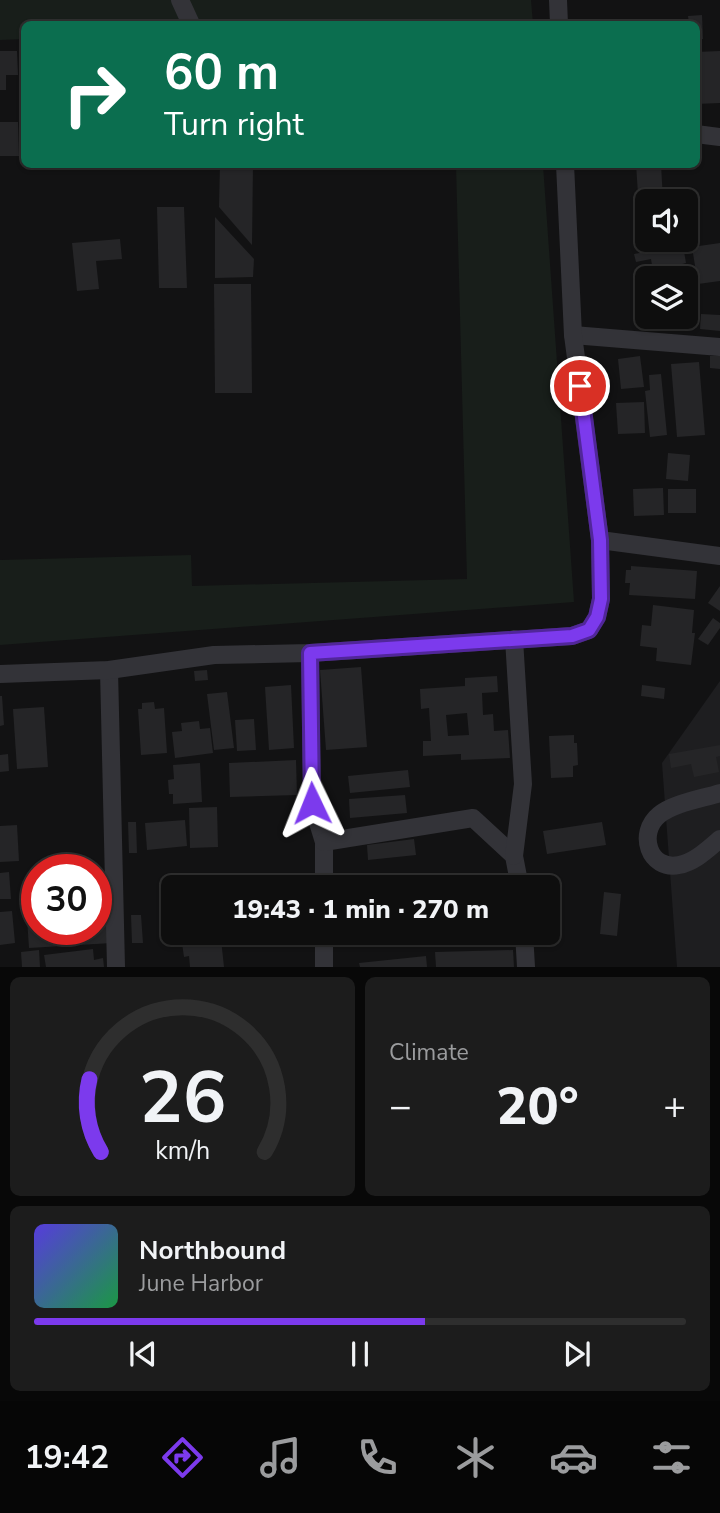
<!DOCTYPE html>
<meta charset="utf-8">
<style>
:root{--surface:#0e0e0e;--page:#1c1c1c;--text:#f1f3f6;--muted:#9b9c9e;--line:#2e2e2e;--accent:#7c3aed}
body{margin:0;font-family:"Nunito Sans",sans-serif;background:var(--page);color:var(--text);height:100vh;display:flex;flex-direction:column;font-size:26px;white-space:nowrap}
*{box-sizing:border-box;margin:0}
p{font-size:23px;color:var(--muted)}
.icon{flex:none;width:38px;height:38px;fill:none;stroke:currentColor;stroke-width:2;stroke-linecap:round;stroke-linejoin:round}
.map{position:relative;height:967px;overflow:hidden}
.sheet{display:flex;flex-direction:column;gap:10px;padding:10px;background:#080808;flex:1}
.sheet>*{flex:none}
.hud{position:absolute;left:21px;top:21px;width:679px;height:147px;border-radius:10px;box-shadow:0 2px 5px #0004,0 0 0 2px var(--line);background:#0b6e4f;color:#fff;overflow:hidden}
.controls{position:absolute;left:635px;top:189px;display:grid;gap:14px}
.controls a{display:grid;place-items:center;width:63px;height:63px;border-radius:10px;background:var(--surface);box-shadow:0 2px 5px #0004,0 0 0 2px var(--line);font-size:35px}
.speed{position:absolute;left:21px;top:854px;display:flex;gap:14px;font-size:35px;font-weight:700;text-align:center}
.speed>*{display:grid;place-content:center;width:91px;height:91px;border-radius:50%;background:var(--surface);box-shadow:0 2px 5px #0004,0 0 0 2px var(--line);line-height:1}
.speed .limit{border:10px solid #d22;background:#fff;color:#111}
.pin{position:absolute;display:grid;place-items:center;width:60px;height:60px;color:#fff;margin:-30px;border:4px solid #fff;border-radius:50%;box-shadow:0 2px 7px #0007}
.me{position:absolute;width:77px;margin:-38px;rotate:358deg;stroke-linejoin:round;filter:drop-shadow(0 0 5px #0008)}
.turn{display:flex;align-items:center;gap:24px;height:147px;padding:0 28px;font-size:32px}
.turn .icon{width:91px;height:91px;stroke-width:2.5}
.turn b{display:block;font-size:49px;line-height:60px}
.big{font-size:52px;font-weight:800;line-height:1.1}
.sheet .card{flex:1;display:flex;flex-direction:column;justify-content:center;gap:10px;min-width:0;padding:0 24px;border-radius:10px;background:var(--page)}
.sheet .dial{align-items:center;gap:0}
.dial svg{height:182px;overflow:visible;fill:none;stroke:var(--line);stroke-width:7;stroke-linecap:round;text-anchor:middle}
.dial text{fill:var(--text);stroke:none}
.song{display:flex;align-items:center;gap:21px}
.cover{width:84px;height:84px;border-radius:10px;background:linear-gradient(135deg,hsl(250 70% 55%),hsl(140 70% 35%))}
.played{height:7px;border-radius:4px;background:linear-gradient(90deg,var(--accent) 60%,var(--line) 60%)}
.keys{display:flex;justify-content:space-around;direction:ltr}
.heat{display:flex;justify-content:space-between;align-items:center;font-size:38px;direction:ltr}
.sheet .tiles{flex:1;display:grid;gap:10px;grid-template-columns:1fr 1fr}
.card:last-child{grid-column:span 2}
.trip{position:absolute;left:161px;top:875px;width:399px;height:70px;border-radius:10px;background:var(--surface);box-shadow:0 2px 5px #0004,0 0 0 2px var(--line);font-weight:800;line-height:70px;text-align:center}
.menu{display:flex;height:112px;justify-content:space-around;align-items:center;background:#060606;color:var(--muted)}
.menu .icon{width:49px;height:49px}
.menu .selected{color:var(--accent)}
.menu b{font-size:32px;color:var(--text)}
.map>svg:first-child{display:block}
</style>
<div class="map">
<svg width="720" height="967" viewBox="0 0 720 967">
<rect width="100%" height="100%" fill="#121213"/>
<path fill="#1e1e20" d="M720 681V967H677L662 763Z"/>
<g fill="#181e1a">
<path d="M0 0H531L533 24H24V39L0 40Z"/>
<path d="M456 165H543L574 602 0 645V560L191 555 192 586 467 579Z"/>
</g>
<g fill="#252527" fill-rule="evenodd">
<path d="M702 15 703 39 696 40V24H689L688 16Z"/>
<path d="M0 51H17L18 75H6V90H0Z"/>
<path d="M720 51V103L696 104V52Z"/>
<path d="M0 122H18L19 156H0Z"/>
<path d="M220 164H253L252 245 219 207Z"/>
<path d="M636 164H661L663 201H648V224H640Z"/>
<path d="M157 207H184L187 288H159Z"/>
<path d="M215 217 254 259 253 277 215 278Z"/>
<path d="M120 239 122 259 96 261 99 289 77 291 72 243Z"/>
<path d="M720 243V281L698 284 692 247Z"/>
<path d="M683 245 686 263 679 265 681 278H654L651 259 636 262 634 254Z"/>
<path d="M214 284H251L252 393H215Z"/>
<path d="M701 314 720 315V331L700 329Z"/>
<path d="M640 356 644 387 621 389 618 359Z"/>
<path d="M710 356H720V369L710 368Z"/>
<path d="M699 362 705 435 677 437 671 364Z"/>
<path d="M661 374 667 435 650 437 645 391 650 390 649 375Z"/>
<path d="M644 402 645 433 618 434 616 403Z"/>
<path d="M668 453 690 455 688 481 666 479Z"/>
<path d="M663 488 664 515 634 516 633 489Z"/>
<rect x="668" y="489" width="28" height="24"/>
<path d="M631 566 697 571 695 599 629 595 630 583H625L626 570H631Z"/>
<path d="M720 586V611L708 603Z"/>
<path d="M653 605 694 610 692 633H695L691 665 656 661 657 648 640 646 642 625 651 626Z"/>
<path d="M713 618 720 623V628L708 645 698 639Z"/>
<path d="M361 667 367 747 326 750 320 670Z"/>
<path d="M207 670 208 680 195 681 194 671Z"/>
<path d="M497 676 498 692 482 693 483 715 493 714 494 731 508 730 510 758 461 760V754L423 756V741H431L429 708 421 709 420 689 465 686V678ZM467 713 469 735 448 736 446 715Z"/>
<path d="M291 685 294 748 269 750 265 687Z"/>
<path d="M642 685 665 688 664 699 641 696Z"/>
<path d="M227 692 234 748 214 750 207 694Z"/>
<path d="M0 696H2L4 725 0 726Z"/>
<path d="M154 702 155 709 164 708 167 753 141 755 138 709H142V703Z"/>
<path d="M44 707 48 767 17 769 13 709Z"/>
<path d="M254 719 256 750 237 751 235 720Z"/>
<path d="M199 721 200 729 210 728 213 753 175 758 172 732 182 731 181 723Z"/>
<path d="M574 735V743H577L578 765 573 766V777L551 778 549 736Z"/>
<path d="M720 745V756L716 757 719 772 694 777 691 764 671 768 669 754Z"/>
<path d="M8 754 9 771 0 772V755Z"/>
<path d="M296 760 297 795 230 797 229 763Z"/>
<path d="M200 763 202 802 173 804V794H169L168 780 174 779 173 765Z"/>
<path d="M408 770 410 787 350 793 348 776Z"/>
<path d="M405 795 407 813 350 818 349 799Z"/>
<path d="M217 807 218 847 190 848 189 808Z"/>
<path d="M185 820 187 846 147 850 145 823Z"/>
<path d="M128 822H136L137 853H129Z"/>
<path d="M602 822 606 845 547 854 543 831Z"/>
<path d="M17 825 19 861 0 862V826Z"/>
<path d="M414 839 416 855 368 860 367 845Z"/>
<path d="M95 865V870H56V868Z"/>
<path d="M31 869H37V902L34 903Z"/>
<path d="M9 872 11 899H0V873Z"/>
<path d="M604 892 621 894 617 936 600 934Z"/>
<path d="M12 911 15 943 0 945V912Z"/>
<path d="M110 913 112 943 29 948 27 918H37V929H96V914Z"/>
<path d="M131 915H141L143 943H132Z"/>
<rect x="435" y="933" width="64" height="11"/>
<path d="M221 939 224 967H190L189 956 184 957 182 943Z"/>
<path d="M93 949 94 960 103 958 104 967H46L44 955Z"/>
<path d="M39 950 40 967H22L21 952Z"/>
<path d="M513 950 514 967H436L435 952Z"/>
<path d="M426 956 427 967H360L359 963Z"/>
</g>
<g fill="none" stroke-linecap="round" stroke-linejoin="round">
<g stroke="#333338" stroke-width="18">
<path d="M180 0 191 24"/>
<path d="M558 0 559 24"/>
<path d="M696 134 720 137"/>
<path d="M573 335 720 347"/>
<path d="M600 540 720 556"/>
<path d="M310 653 312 803 324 842V887"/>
<path d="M109 670 116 967"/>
<path d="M0 674 109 670 214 655 310 653 572 636 589 630 597 617 601 599 600 540 573 335 565 164"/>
<path d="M720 793C701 799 674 803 659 815 637 833 649 871 679 865 695 862 708 849 720 839"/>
<path d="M324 842 473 818 514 856 520 887"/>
<path d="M514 856 523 784 514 639"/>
<path d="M324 933V967"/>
<path d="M524 933 526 967"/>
</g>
</g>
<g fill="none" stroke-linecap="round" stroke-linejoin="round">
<g stroke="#51269a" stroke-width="18">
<path id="route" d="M312 803 310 653 572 636 589 630 597 617 601 599 600 540 580 386"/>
</g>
<use href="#route" stroke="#7c3aed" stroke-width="12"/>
</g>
</svg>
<div class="controls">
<a><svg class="icon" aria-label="sound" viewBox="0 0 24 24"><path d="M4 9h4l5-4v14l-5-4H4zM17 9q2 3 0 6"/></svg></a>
<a><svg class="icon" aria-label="layers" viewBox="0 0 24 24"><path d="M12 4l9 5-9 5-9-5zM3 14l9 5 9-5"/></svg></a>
</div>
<div class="speed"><div class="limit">30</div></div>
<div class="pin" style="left:580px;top:386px;background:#d93025"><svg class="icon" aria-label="arrive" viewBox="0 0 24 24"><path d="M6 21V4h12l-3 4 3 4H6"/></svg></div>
<svg class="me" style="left:312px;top:803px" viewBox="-20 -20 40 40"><path d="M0-17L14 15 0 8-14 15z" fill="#7c3aed" stroke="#fff" stroke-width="4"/></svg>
<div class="trip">19:43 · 1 min · 270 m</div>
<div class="hud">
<div class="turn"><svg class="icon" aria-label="right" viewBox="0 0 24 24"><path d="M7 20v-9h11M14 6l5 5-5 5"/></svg><div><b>60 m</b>Turn right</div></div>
</div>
</div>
<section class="sheet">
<div class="tiles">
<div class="card dial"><svg viewBox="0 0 100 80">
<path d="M14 69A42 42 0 1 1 86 69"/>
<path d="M14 69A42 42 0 0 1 9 37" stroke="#7c3aed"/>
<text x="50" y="56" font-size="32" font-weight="700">26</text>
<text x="50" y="72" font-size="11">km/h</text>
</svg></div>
<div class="card"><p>Climate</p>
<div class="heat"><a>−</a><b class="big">20°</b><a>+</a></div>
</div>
<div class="card">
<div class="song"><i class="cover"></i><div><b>Northbound</b><p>June Harbor</p></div></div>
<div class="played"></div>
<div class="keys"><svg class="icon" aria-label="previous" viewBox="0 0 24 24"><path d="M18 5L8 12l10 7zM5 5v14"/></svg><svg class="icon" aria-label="pause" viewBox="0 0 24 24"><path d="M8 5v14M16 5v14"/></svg><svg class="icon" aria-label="next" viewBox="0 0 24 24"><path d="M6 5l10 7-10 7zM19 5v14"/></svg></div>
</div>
</div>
</section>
<nav class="menu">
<b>19:42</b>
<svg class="icon selected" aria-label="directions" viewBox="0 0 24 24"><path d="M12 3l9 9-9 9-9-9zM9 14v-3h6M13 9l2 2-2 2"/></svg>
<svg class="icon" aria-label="music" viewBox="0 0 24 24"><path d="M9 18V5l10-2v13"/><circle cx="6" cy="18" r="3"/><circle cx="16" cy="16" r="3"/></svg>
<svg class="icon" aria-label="phone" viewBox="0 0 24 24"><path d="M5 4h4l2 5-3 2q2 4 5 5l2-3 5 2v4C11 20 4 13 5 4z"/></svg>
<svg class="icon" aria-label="climate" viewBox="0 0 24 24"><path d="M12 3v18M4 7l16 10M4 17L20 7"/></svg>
<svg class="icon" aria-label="car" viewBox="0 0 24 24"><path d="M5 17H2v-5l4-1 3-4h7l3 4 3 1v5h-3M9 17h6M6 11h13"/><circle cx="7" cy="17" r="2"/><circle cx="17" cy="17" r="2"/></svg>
<svg class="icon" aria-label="filters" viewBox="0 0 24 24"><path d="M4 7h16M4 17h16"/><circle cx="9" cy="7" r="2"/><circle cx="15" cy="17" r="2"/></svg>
</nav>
